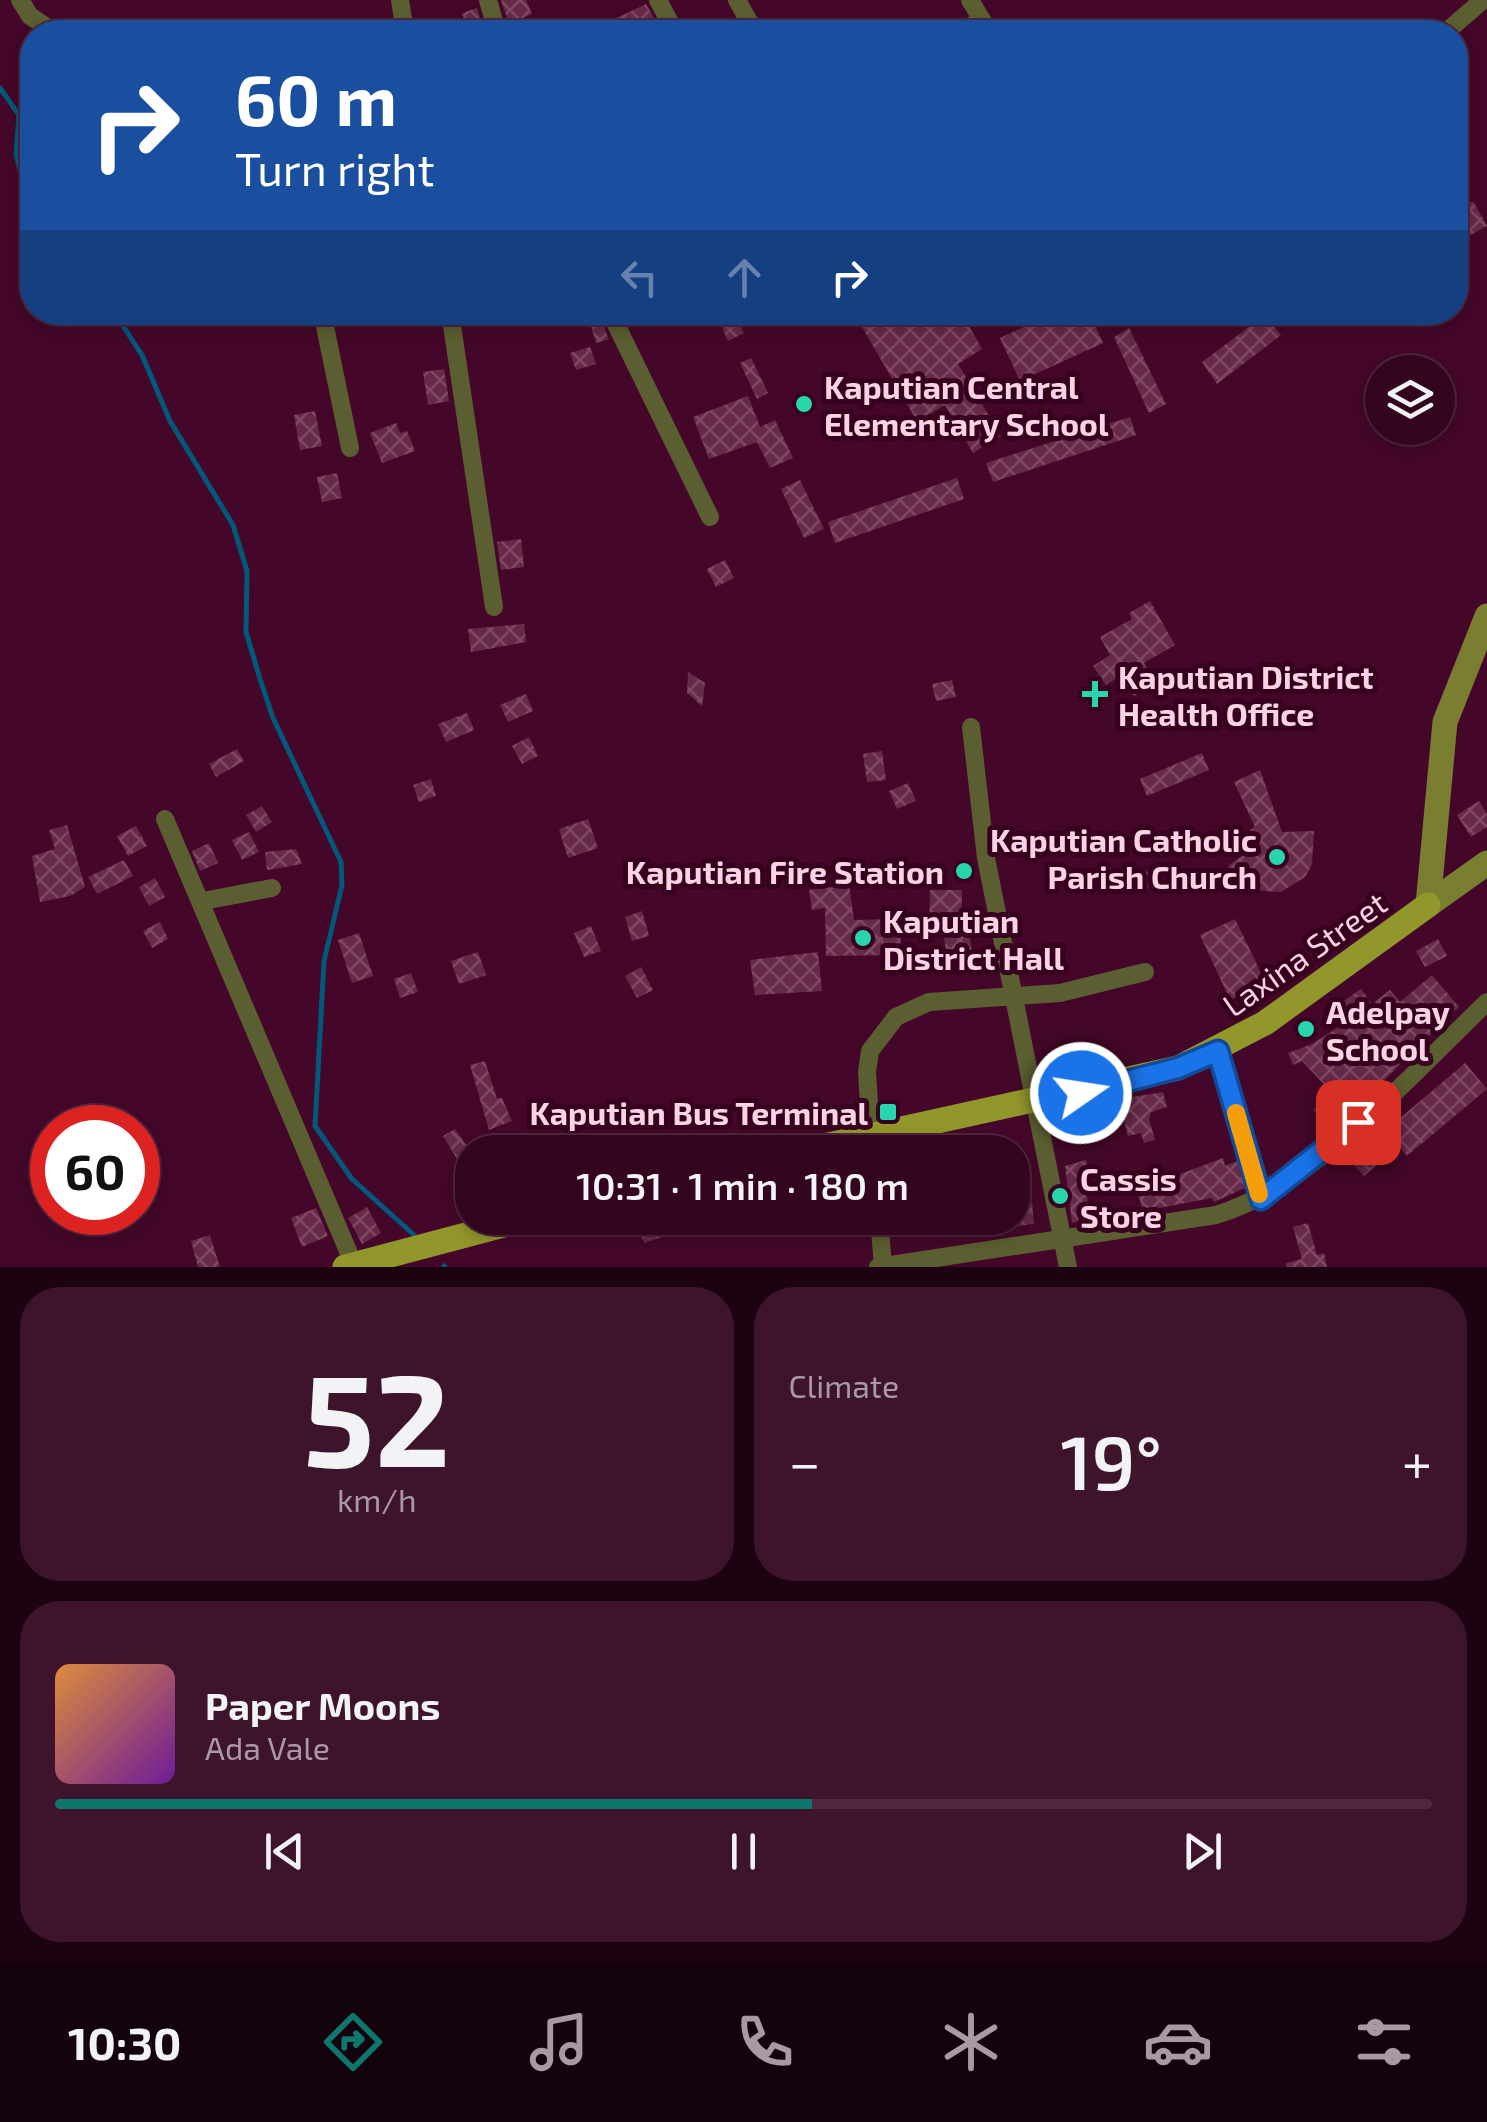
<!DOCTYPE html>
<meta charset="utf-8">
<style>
:root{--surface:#33051f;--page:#3e132c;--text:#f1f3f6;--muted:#a999a4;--line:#4e263d;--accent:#0f766e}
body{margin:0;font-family:"Exo 2",sans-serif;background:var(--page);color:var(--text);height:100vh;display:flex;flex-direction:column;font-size:38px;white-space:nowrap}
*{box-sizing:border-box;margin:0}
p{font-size:32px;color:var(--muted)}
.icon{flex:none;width:55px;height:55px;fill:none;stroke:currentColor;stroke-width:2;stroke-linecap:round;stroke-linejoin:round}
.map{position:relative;height:1267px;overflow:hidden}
.drawer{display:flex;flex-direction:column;gap:20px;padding:20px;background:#1c0311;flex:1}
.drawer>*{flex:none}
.banner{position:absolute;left:20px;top:20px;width:1448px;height:305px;border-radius:40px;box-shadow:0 5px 15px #0003,0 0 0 2px var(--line);background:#1a4fa0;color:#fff;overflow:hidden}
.tools{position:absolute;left:1365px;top:355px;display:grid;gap:20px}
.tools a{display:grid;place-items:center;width:90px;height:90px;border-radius:50%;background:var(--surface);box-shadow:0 5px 15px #0003,0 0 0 2px var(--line);font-size:50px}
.speed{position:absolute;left:30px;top:1105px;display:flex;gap:20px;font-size:50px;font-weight:700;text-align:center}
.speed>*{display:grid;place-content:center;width:130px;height:130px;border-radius:50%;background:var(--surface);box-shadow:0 5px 15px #0003,0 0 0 2px var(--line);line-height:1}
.speed .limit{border:15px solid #d22;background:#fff;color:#111}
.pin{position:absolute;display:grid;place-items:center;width:85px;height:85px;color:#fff;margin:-42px;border-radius:20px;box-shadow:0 5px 15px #0006}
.me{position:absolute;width:110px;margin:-55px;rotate:77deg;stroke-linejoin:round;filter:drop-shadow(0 0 8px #0008)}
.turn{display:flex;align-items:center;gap:35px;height:210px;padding:0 50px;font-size:45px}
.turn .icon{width:130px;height:130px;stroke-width:2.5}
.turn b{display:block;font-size:70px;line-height:85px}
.lanes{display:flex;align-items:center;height:95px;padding:0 50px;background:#0003;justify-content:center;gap:50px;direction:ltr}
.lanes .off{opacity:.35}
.big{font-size:75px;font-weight:600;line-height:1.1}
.drawer .widget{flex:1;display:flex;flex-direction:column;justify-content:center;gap:15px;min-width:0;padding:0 35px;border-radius:40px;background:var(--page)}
.drawer .dial{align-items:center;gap:0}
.dial b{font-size:130px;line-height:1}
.song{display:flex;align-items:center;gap:30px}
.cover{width:120px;height:120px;border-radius:15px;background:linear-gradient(135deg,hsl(30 70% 55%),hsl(280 70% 35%))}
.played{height:10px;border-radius:5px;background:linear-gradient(90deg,var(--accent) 55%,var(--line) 55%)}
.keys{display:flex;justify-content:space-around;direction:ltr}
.heat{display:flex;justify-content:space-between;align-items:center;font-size:55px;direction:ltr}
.drawer .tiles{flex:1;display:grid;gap:20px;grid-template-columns:1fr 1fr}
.widget:last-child{grid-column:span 2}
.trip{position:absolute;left:455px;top:1135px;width:575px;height:100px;border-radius:40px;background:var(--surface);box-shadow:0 5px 15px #0003,0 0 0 2px var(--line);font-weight:600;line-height:100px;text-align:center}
.menu{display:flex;height:160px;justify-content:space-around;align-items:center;background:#14020c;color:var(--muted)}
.menu .icon{width:70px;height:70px}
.menu .selected{color:var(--accent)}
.menu b{font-size:45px;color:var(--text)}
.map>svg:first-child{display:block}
</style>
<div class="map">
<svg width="1487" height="1267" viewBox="0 0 1487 1267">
<defs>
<pattern id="building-cross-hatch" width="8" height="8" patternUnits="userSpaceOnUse" patternTransform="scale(2.5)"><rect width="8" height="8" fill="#672948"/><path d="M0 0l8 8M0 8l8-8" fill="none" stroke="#7e4762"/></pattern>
</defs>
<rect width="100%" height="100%" fill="#440729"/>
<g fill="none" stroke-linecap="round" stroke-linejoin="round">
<g stroke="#00597a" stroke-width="5">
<path d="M0 88 19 115 16 155 32 215"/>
<path d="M114 312 142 355 170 421 233 525 247 571 246 632 260 679 273 718 341 862 342 885 324 961 315 1126 352 1179 414 1235"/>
<path d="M444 1266 445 1267"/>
</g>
</g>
<g fill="url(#building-cross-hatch)">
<path d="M501 0H526L532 14 509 24Z"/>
<path d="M646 4 654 18 624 32H587Z"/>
<path d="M477 8 483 28 468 32 462 13Z"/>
<path d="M1473 201 1487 226 1463 239 1455 225V211Z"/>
<path d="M389 312H432L433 316 394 327Z"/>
<path d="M715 312H734L744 333 728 341Z"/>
<path d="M853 312H961L982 349 958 364 1001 436 973 453 945 405 917 421Z"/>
<path d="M1055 312H1089L1103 343 1020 381 1000 338Z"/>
<path d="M598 313 609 339 596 343 588 316Z"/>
<path d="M1265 315 1281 335 1217 384 1202 362Z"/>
<path d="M1129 328 1166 404 1149 413 1114 337Z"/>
<path d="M590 347 596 364 576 370 570 353Z"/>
<path d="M751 358 768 393 757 399 740 363Z"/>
<path d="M444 369 449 401 428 405 423 372Z"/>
<path d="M748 396 760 427 775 420 793 458 770 468 757 442 709 459 693 417Z"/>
<path d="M315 411 322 446 300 450 294 415Z"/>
<path d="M1130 417 1136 435 993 482 986 463Z"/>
<path d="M396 423 400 433 407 431 415 451 382 463 370 433Z"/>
<path d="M337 473 342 498 322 502 317 477Z"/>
<path d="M957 478 964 499 835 543 828 522Z"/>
<path d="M800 480 824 529 804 538 781 489Z"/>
<path d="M521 539 524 567 501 570 497 542Z"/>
<path d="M725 560 734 578 716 587 707 569Z"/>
<path d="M1150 601 1175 645 1144 663 1156 684 1134 696 1122 675 1106 685 1093 666 1110 655 1100 637 1132 619 1129 613Z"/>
<path d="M524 624 526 642 471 652 468 629Z"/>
<path d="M688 672 705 683 702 706 687 693Z"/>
<path d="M952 680 956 697 936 701 932 684Z"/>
<path d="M526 694 533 711 508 722 500 705Z"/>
<path d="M467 713 474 730 446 742 438 724Z"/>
<path d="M529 737 538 756 522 764 512 746Z"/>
<path d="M237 749 244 761 216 777 209 764Z"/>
<path d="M882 751 886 780 867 782 863 754Z"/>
<path d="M1202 753 1209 770 1147 796 1140 779Z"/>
<path d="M1260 770 1282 832 1314 831 1312 864 1305 877 1281 892 1252 890 1228 866 1257 845 1250 830 1255 827 1234 782Z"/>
<path d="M431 779 436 796 419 802 413 785Z"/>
<path d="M908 783 916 801 897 809 889 791Z"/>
<path d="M1479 801 1487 814V827L1471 837 1457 815Z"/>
<path d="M262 806 272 822 256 832 246 815Z"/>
<path d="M588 819 598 848 568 858 559 829Z"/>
<path d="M67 825 85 887 70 896 40 902 32 856 55 849 49 830Z"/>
<path d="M136 826 147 846 128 856 117 836Z"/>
<path d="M249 832 259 852 242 860 232 840Z"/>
<path d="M209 843 218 863 200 871 192 851Z"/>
<path d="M296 849 302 864 267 870 265 852Z"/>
<path d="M124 860 133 876 97 894 88 877Z"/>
<path d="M1147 871 1152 886 1133 892 1128 877Z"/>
<path d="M155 878 165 897 149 906 139 887Z"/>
<path d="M849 885 854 920 900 919 901 955 826 956 825 908 812 910 809 890Z"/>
<path d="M930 890H962L961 933 969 931 973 959 948 963 943 932 929 931Z"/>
<path d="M642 911 649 936 632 941 625 917Z"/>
<path d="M1235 919 1266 983 1230 1000 1200 935Z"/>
<path d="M160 922 168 939 152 948 143 931Z"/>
<path d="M591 926 601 951 584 957 574 933Z"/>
<path d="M359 933 373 976 352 983 338 940Z"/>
<path d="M1438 939 1447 956 1425 967 1416 951Z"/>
<path d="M478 952 486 975 459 984 451 961Z"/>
<path d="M818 952 822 991 755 995 750 960Z"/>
<path d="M641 967 653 990 637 998 625 976Z"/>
<path d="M411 973 418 992 400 998 394 979Z"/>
<path d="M1432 975 1459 1007 1332 1131 1313 1110 1332 1093 1302 1061 1293 1065 1288 1053 1312 1044 1353 1018 1342 1002 1361 989 1372 1004 1390 990 1400 1002Z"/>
<path d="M485 1061 497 1099 502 1098 512 1121 489 1130 470 1065Z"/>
<path d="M1465 1063 1487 1089 1407 1156 1386 1130Z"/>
<path d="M1163 1092 1167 1107 1151 1112 1149 1119 1155 1140 1144 1143 1141 1133 1128 1136 1122 1112 1092 1120 1085 1105Z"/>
<path d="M455 1129 472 1153V1167L465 1172 443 1136Z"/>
<path d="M1364 1145 1379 1163 1364 1176 1348 1158Z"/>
<path d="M1223 1158 1225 1166 1237 1161 1245 1188 1214 1202 1212 1198 1143 1211 1137 1190Z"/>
<path d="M1086 1160 1091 1179 1083 1181 1092 1218 1072 1223 1065 1166Z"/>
<path d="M1016 1161 1032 1203 1034 1224 1017 1226 1012 1188Z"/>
<path d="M367 1207 381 1233 362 1244 348 1218Z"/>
<path d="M316 1208 328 1236 302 1247 291 1218Z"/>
<path d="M657 1220 662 1237 644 1243 638 1226Z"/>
<path d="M1308 1223 1317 1255 1324 1253 1327 1267H1287L1286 1263 1302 1259 1293 1227Z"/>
<path d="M210 1235 220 1267H198L191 1241Z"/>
</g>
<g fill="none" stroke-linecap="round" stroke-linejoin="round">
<g stroke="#5b5e30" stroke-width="18">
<path d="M20 0 30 16 54 32"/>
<path d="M400 0 405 32"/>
<path d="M488 0 497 32"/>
<path d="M658 0 675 32"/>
<path d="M737 0 755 32"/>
<path d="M970 0 989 32"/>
<path d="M960 32 982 20"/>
<path d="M1446 32 1483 0"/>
<path d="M322 312 350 448"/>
<path d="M450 312 494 607"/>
<path d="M610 312 710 517"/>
<path d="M971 727 986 858 1068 1267"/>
<path d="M165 819 354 1265"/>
<path d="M203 901 272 888"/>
<path d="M1218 1051 1261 1199"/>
<path d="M872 1152 867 1072 870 1051 896 1017 929 1002 1060 993 1145 972"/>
<path d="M879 1218 883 1266"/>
<path d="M878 1267 1216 1215C1313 1186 1414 1072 1487 1002"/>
</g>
<g stroke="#7a7e30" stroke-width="25">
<path d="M1428 905 1445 722 1487 616"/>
<path d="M1428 905 1487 863"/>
</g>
<g stroke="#92972c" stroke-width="25">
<path d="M797 1152 1178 1068 1265 1023 1428 905"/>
<path d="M345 1267 530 1218"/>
</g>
</g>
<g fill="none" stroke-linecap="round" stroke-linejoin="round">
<g stroke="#114b97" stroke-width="25">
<path id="route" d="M1081 1093 1178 1068 1218 1051 1261 1199 1358 1122"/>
</g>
<use href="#route" stroke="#1a73e8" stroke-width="18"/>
<path stroke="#f59e0b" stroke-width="18" d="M1236 1113 1259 1194"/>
</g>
<g fill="#28d5ad" stroke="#38001f" stroke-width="4">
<circle cx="804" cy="404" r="10"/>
<path d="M1090 679h10v10h10v10h-10v10h-10v-10h-10v-10h10z"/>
<circle cx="1277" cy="857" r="10"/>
<circle cx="964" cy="871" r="10"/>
<circle cx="863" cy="938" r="10"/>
<circle cx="1306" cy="1029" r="10"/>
<rect x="878" y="1102" width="20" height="20" rx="5"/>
<circle cx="1060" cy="1196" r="10"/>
</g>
<g text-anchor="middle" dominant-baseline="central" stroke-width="10" stroke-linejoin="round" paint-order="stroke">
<g font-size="32" font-weight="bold" fill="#fbd4e4" stroke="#38001f" text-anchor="start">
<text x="824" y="386">Kaputian Central<tspan x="824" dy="37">Elementary School</tspan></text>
<text x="1118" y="676">Kaputian District<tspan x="1118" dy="37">Health Office</tspan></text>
<text x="1257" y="839" text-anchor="end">Kaputian Catholic<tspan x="1257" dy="37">Parish Church</tspan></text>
<text x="944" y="871" text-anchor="end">Kaputian Fire Station</text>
<text x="883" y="920">Kaputian<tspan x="883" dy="37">District Hall</tspan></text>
<text x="1326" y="1011">Adelpay<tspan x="1326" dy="37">School</tspan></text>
<text x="868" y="1112" text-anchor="end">Kaputian Bus Terminal</text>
<text x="1080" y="1178">Cassis<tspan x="1080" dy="37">Store</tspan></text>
</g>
<g font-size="32" fill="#fbd4e4" stroke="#38001f">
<text transform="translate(1304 953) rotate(-35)">Laxina Street</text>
</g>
</g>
</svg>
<div class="tools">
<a><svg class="icon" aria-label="layers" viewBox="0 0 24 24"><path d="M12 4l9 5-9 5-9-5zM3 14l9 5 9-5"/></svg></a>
</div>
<div class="speed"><div class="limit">60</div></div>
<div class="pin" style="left:1358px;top:1122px;background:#d93025"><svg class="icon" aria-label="arrive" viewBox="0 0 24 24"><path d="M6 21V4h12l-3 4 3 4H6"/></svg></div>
<svg class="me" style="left:1081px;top:1093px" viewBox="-20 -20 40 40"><circle r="17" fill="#1a73e8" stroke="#fff" stroke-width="3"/><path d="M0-11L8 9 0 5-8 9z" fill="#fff"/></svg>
<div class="trip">10:31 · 1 min · 180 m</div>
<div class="banner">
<div class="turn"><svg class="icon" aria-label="right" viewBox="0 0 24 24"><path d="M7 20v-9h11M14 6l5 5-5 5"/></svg><div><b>60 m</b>Turn right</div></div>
<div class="lanes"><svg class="icon off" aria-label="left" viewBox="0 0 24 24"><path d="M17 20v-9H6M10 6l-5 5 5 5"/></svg><svg class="icon off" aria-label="ahead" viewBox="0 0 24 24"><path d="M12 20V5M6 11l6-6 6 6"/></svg><svg class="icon" aria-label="right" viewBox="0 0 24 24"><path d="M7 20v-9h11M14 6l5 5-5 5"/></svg></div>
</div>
</div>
<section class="drawer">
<div class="tiles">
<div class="widget dial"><b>52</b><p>km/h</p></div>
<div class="widget"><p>Climate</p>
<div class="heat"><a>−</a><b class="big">19°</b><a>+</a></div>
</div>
<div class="widget">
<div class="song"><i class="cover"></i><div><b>Paper Moons</b><p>Ada Vale</p></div></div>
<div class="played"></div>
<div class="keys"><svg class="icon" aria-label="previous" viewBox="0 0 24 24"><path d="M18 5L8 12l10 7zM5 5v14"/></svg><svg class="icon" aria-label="pause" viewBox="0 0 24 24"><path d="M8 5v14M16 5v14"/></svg><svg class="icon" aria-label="next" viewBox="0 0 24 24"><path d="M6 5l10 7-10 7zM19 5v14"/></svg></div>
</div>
</div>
</section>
<nav class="menu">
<b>10:30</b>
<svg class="icon selected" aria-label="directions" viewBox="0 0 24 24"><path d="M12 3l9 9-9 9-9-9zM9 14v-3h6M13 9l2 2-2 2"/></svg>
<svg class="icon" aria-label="music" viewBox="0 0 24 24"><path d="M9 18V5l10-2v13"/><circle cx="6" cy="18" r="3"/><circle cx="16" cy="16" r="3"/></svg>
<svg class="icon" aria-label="phone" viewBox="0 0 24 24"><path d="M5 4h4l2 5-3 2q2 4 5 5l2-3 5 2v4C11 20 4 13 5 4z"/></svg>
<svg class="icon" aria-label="climate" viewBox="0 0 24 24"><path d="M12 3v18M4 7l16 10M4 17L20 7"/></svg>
<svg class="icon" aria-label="car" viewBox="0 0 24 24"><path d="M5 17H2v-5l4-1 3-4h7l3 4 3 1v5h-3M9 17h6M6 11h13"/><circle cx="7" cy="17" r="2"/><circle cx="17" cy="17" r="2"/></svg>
<svg class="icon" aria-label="filters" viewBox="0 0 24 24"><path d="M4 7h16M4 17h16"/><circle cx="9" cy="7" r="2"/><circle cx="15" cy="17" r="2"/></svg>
</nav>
